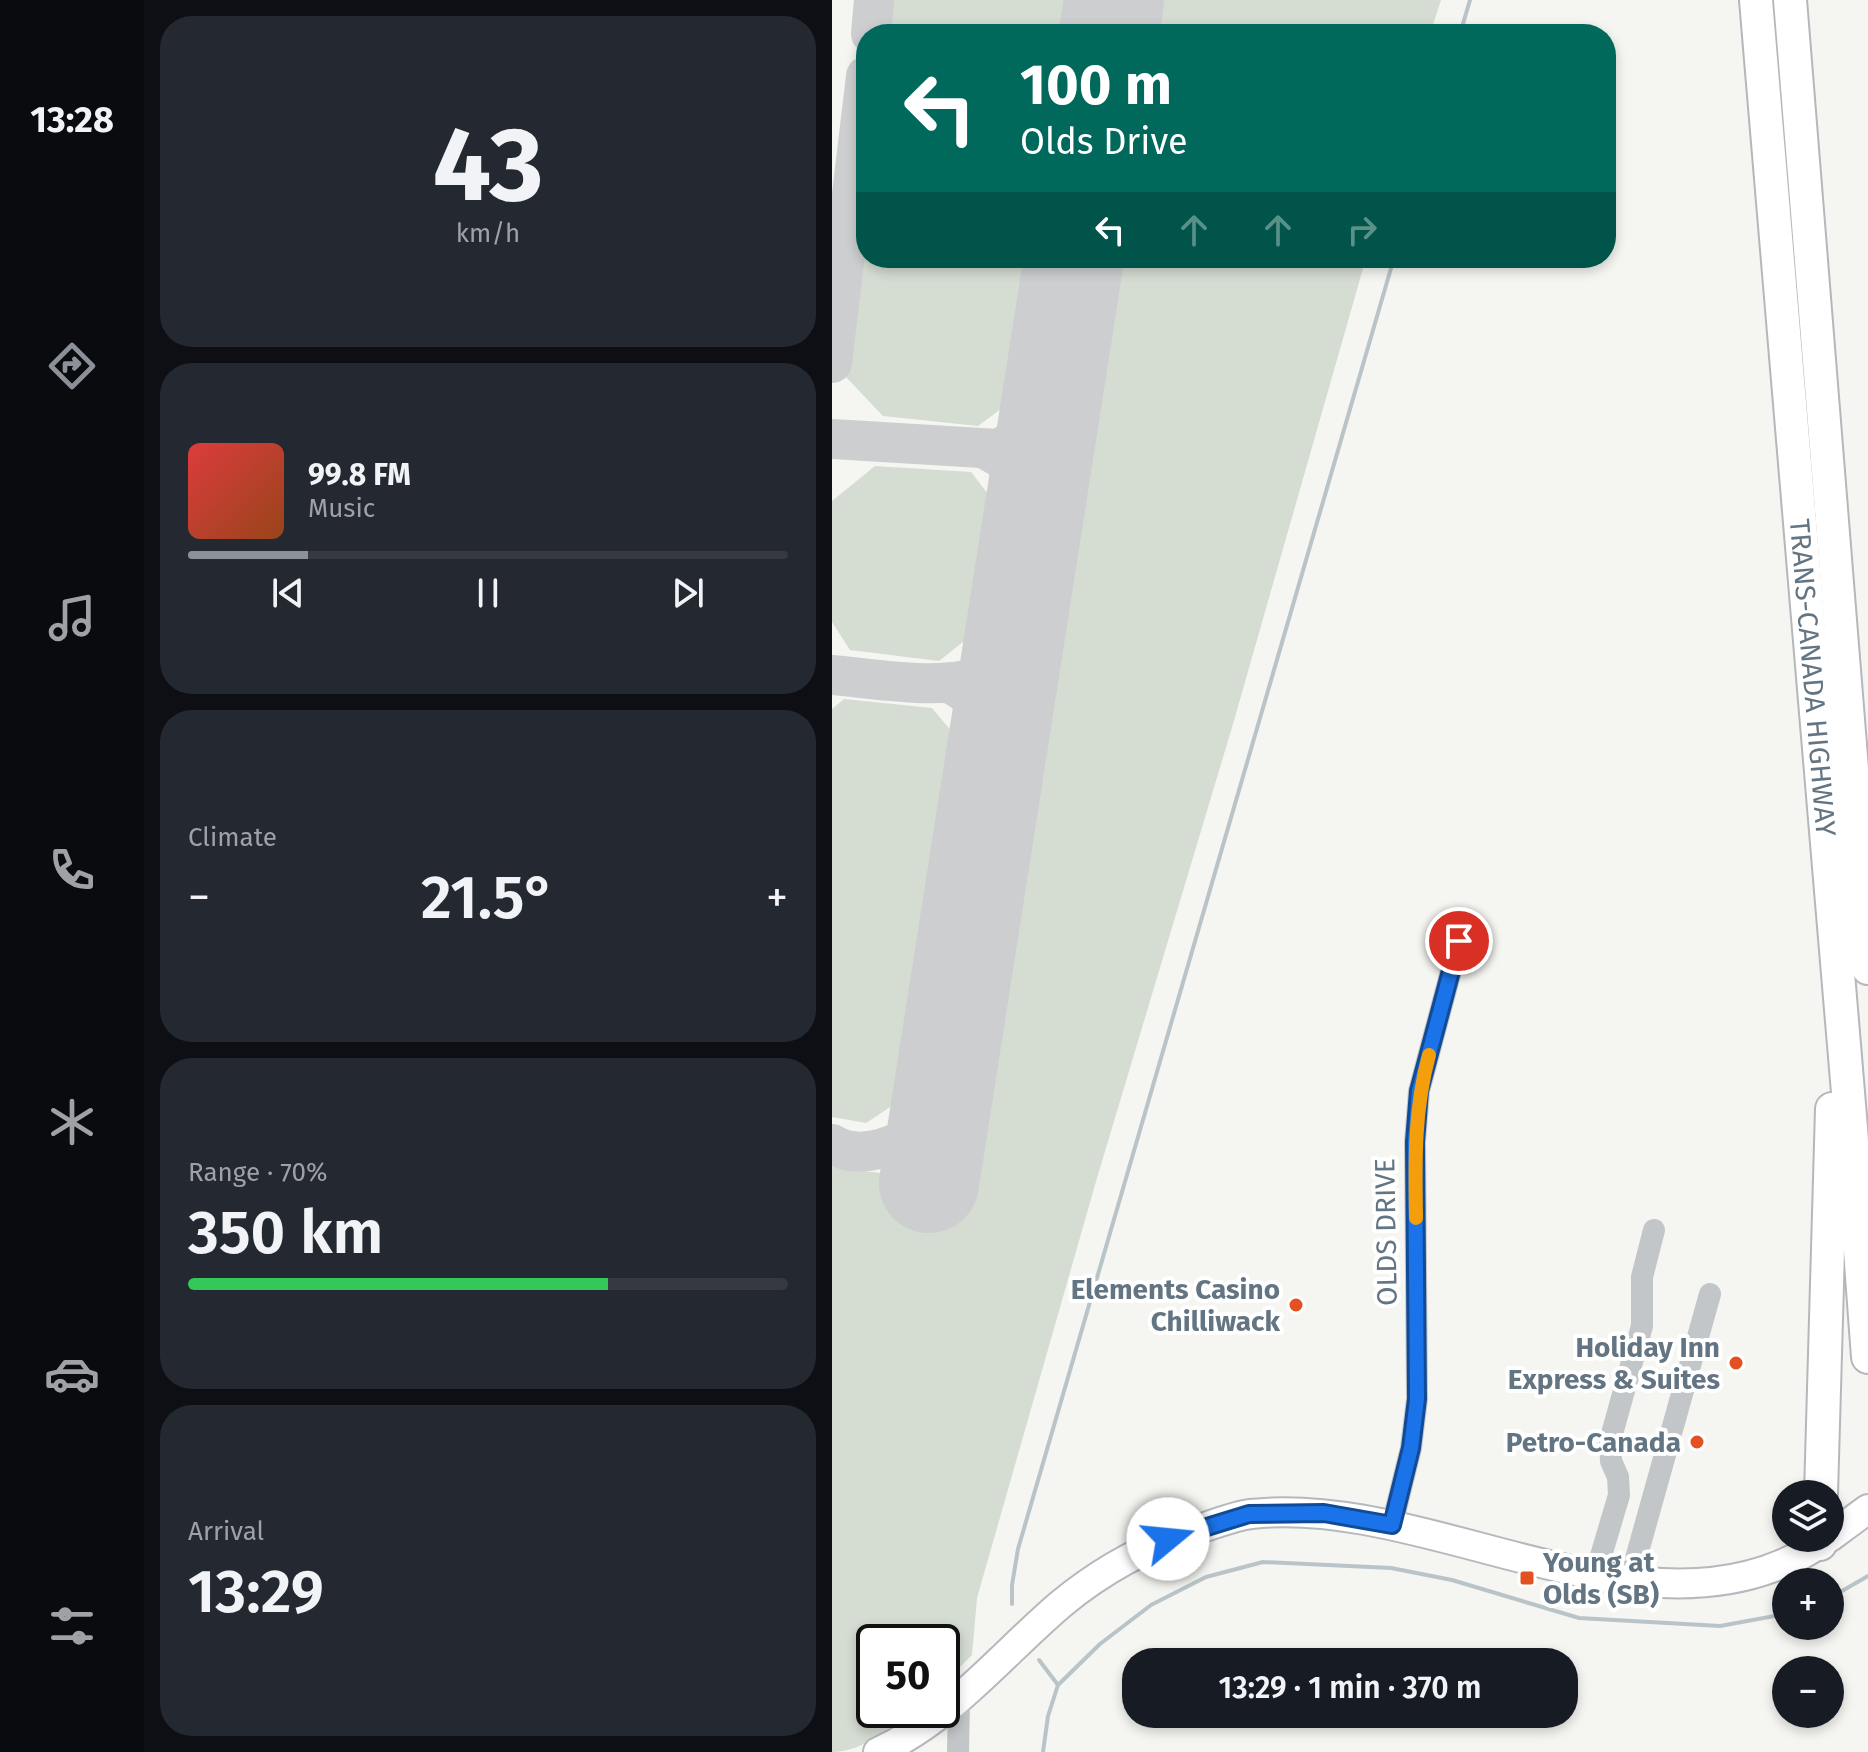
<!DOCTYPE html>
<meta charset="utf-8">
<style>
:root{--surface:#171b24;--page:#242831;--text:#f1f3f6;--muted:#9ea1a6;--line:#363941;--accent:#8c9099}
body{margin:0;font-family:"Fira Sans",sans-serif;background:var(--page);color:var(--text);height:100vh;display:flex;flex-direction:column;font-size:30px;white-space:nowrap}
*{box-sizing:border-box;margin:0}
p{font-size:26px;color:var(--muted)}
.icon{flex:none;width:44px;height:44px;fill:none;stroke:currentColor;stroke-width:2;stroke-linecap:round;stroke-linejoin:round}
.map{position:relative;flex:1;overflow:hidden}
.panel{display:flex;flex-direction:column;gap:16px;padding:16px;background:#0d0f14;width:688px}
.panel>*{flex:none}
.guide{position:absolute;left:24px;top:24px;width:760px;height:244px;border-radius:32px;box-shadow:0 4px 12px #0003;background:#00695c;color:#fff;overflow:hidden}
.controls{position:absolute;left:940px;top:1480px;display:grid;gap:16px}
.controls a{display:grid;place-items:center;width:72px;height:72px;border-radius:50%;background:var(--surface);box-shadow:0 4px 12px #0003;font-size:40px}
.speed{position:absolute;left:24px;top:1624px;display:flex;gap:16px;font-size:40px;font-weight:700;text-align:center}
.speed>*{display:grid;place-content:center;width:104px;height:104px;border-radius:50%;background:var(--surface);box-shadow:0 4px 12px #0003;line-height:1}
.speed .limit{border:4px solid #111;border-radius:12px;background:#fff;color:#111}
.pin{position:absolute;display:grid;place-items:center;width:68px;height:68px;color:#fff;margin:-34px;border:4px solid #fff;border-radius:50%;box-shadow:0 2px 8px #0007}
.me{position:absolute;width:88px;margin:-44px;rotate:73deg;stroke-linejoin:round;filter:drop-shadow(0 0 6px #0008)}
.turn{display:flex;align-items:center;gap:28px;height:168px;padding:0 32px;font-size:36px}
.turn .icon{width:104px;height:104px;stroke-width:2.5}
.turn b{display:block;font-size:56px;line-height:68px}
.lanes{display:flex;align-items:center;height:76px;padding:0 32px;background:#0003;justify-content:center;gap:40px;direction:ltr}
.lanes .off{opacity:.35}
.big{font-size:60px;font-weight:600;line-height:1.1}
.panel .widget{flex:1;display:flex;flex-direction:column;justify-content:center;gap:12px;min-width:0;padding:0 28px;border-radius:32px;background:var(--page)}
.panel .dial{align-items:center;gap:0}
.dial b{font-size:104px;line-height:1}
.song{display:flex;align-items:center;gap:24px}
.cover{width:96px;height:96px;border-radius:12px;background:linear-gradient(135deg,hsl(0 70% 55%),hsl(20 70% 35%))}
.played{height:8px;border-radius:4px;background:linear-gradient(90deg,var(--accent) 20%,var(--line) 20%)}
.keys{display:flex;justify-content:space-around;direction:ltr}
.heat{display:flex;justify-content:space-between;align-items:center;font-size:44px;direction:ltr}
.charge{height:12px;border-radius:6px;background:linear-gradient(90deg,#34c759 70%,var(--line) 0)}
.trip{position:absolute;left:290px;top:1648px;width:456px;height:80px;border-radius:32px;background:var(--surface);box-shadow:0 4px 12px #0003;font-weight:600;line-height:80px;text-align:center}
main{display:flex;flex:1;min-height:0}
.dock{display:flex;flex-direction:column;width:144px;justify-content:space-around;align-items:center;background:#090b0e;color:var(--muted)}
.dock .icon{width:56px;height:56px}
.dock .active{color:var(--accent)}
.dock b{font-size:36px;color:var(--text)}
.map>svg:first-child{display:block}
</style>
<main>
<nav class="dock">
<b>13:28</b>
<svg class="icon active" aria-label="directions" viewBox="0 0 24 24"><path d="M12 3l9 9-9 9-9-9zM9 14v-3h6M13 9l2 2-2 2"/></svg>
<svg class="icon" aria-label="music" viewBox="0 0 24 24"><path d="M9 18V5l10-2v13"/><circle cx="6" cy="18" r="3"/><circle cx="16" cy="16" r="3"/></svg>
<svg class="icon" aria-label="phone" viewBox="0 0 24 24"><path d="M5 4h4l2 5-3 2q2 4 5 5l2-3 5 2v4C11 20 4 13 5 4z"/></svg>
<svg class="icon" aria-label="climate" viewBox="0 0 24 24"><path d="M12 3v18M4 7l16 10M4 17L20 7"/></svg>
<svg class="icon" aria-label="car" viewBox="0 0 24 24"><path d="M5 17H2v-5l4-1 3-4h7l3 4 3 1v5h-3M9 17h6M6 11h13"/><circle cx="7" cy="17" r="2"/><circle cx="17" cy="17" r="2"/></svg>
<svg class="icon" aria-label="filters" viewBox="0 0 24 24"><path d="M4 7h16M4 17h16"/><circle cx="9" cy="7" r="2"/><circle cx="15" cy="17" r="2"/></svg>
</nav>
<section class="panel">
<div class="widget dial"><b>43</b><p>km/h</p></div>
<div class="widget">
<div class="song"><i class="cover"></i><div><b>99.8 FM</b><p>Music</p></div></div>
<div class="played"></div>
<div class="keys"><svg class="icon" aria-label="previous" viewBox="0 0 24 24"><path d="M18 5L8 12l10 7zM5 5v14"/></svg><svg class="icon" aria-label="pause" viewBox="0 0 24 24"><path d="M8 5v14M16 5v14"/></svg><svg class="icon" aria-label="next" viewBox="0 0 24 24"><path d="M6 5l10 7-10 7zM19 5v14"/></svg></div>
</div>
<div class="widget"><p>Climate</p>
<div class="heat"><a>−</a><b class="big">21.5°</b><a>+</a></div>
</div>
<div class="widget"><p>Range · 70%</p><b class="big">350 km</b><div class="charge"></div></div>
<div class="widget"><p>Arrival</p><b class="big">13:29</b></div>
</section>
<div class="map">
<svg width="1036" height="1752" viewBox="0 0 1036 1752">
<rect width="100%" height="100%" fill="#f5f5f1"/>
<g fill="#d5dcd2">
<path d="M58 0H258L252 34H54Z"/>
<path d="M304 0H609L598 34H298Z"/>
<path d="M34 203V258H217L197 388 146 426 51 416 14 377Z"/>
<path d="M264 258H534L401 724 265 1178 145 1598 140 1655 110 1685V1642H42V1710H81C58 1729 30 1752 0 1752V1167L48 1173 71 1180 118 1189Z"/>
<path d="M43 466 139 472 173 516 156 622 107 661 18 650 0 622V501Z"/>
<path d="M12 699 100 708 136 751 84 1090 34 1123 0 1117V709Z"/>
</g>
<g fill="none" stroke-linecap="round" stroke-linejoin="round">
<g stroke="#b9c4c8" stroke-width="4">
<path d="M628 34 638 0"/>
<path d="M998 1598 1036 1576"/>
<path d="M180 1604V1585L186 1549 562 258"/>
<path d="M207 1660 226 1685"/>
<path d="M211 1752 216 1716 226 1685 268 1644 319 1605 374 1577 431 1562 559 1568 620 1580 747 1618 888 1626 954 1614"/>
</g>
<g stroke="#ccced0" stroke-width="40">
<path d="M39 34 42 0"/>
<path d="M0 363 34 76"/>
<path d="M0 439 166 449 197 432 220 398"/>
<path d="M155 450C189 467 194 486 201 522"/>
<path d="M0 675C40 678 123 694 156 671 169 663 175 649 183 637"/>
<path d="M119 684C143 697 161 714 167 740"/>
<path d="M0 1144C29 1162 72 1145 94 1122 101 1114 106 1104 111 1095"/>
</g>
<g stroke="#ccced0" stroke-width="100">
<path d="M277 34 282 0"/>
<path d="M97 1183 242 258"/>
</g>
<g stroke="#b5b9bd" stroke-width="32">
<g id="major">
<path d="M998 1537 1036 1509"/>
<path d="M46 1752C118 1720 170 1654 229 1604 270 1570 316 1545 367 1529 383 1524 402 1516 419 1514 604 1493 827 1661 996 1538"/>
</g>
</g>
<g stroke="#b5b8bb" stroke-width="36">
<g id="highway">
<path id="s1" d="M924 0 1019 1128 1036 1357"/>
<path d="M958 0 1036 968"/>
<path d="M989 1494 1000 1109"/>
<path d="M988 1544V1538"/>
</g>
</g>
<g stroke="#c2c6c9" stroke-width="22">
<path d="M560 1525 579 1448 585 1399 583 1142 587 1091 627 941"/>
<path d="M763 1576 787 1495 786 1477 779 1461 778 1441 810 1326V1277L822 1230"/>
<path d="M798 1580 878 1294"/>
<path d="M126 1752 127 1699"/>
</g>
<use href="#major" stroke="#fff" stroke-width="28"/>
<use href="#highway" stroke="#fff" stroke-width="32"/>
</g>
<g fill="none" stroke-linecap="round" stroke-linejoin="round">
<g stroke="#114b97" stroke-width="20">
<path id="route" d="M336 1539 417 1514 492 1513 560 1525 579 1448 585 1399 583 1142 587 1091 627 941"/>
</g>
<use href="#route" stroke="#1a73e8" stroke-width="14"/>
<path stroke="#f59e0b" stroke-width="14" d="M584 1218C583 1161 582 1110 597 1055"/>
</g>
<g fill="#e35022" stroke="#fff" stroke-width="3">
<circle cx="464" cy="1305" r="8"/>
<circle cx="904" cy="1363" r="8"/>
<circle cx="865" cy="1442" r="8"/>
<rect x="687" y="1570" width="16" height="16" rx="4"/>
</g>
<g text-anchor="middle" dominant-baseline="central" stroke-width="8" stroke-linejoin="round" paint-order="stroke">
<g font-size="28" fill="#637482" stroke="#fff">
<text stroke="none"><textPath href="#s1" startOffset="680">TRANS-CANADA HIGHWAY</textPath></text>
<text transform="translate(554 1232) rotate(-91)">OLDS DRIVE</text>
</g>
<g font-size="28" font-weight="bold" fill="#637482" stroke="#fff" text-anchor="end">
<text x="448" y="1289">Elements Casino<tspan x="448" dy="32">Chilliwack</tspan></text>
<text x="888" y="1347">Holiday Inn<tspan x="888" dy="32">Express &amp; Suites</tspan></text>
<text x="849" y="1442">Petro-Canada</text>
<text x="711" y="1562" text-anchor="start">Young at<tspan x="711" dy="32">Olds (SB)</tspan></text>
</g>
</g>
</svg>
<div class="controls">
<a><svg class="icon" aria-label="layers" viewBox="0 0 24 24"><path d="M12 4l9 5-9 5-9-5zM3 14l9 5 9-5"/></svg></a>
<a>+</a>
<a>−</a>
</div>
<div class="speed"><div class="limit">50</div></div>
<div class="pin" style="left:627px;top:941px;background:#d93025"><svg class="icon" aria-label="arrive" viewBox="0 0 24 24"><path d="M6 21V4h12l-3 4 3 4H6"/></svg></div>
<svg class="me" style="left:336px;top:1539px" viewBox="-20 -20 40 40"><circle r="19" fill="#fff"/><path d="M0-13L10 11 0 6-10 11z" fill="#1a73e8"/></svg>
<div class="trip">13:29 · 1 min · 370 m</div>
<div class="guide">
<div class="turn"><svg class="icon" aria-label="left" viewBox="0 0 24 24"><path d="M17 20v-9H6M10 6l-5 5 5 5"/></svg><div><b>100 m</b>Olds Drive</div></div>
<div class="lanes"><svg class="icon" aria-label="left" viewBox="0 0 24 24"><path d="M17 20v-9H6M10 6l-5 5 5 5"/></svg><svg class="icon off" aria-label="ahead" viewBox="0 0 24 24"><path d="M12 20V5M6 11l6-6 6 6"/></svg><svg class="icon off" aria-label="ahead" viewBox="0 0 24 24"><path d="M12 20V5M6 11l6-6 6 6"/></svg><svg class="icon off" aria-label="right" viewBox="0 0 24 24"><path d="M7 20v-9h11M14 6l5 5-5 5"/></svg></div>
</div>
</div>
</main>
